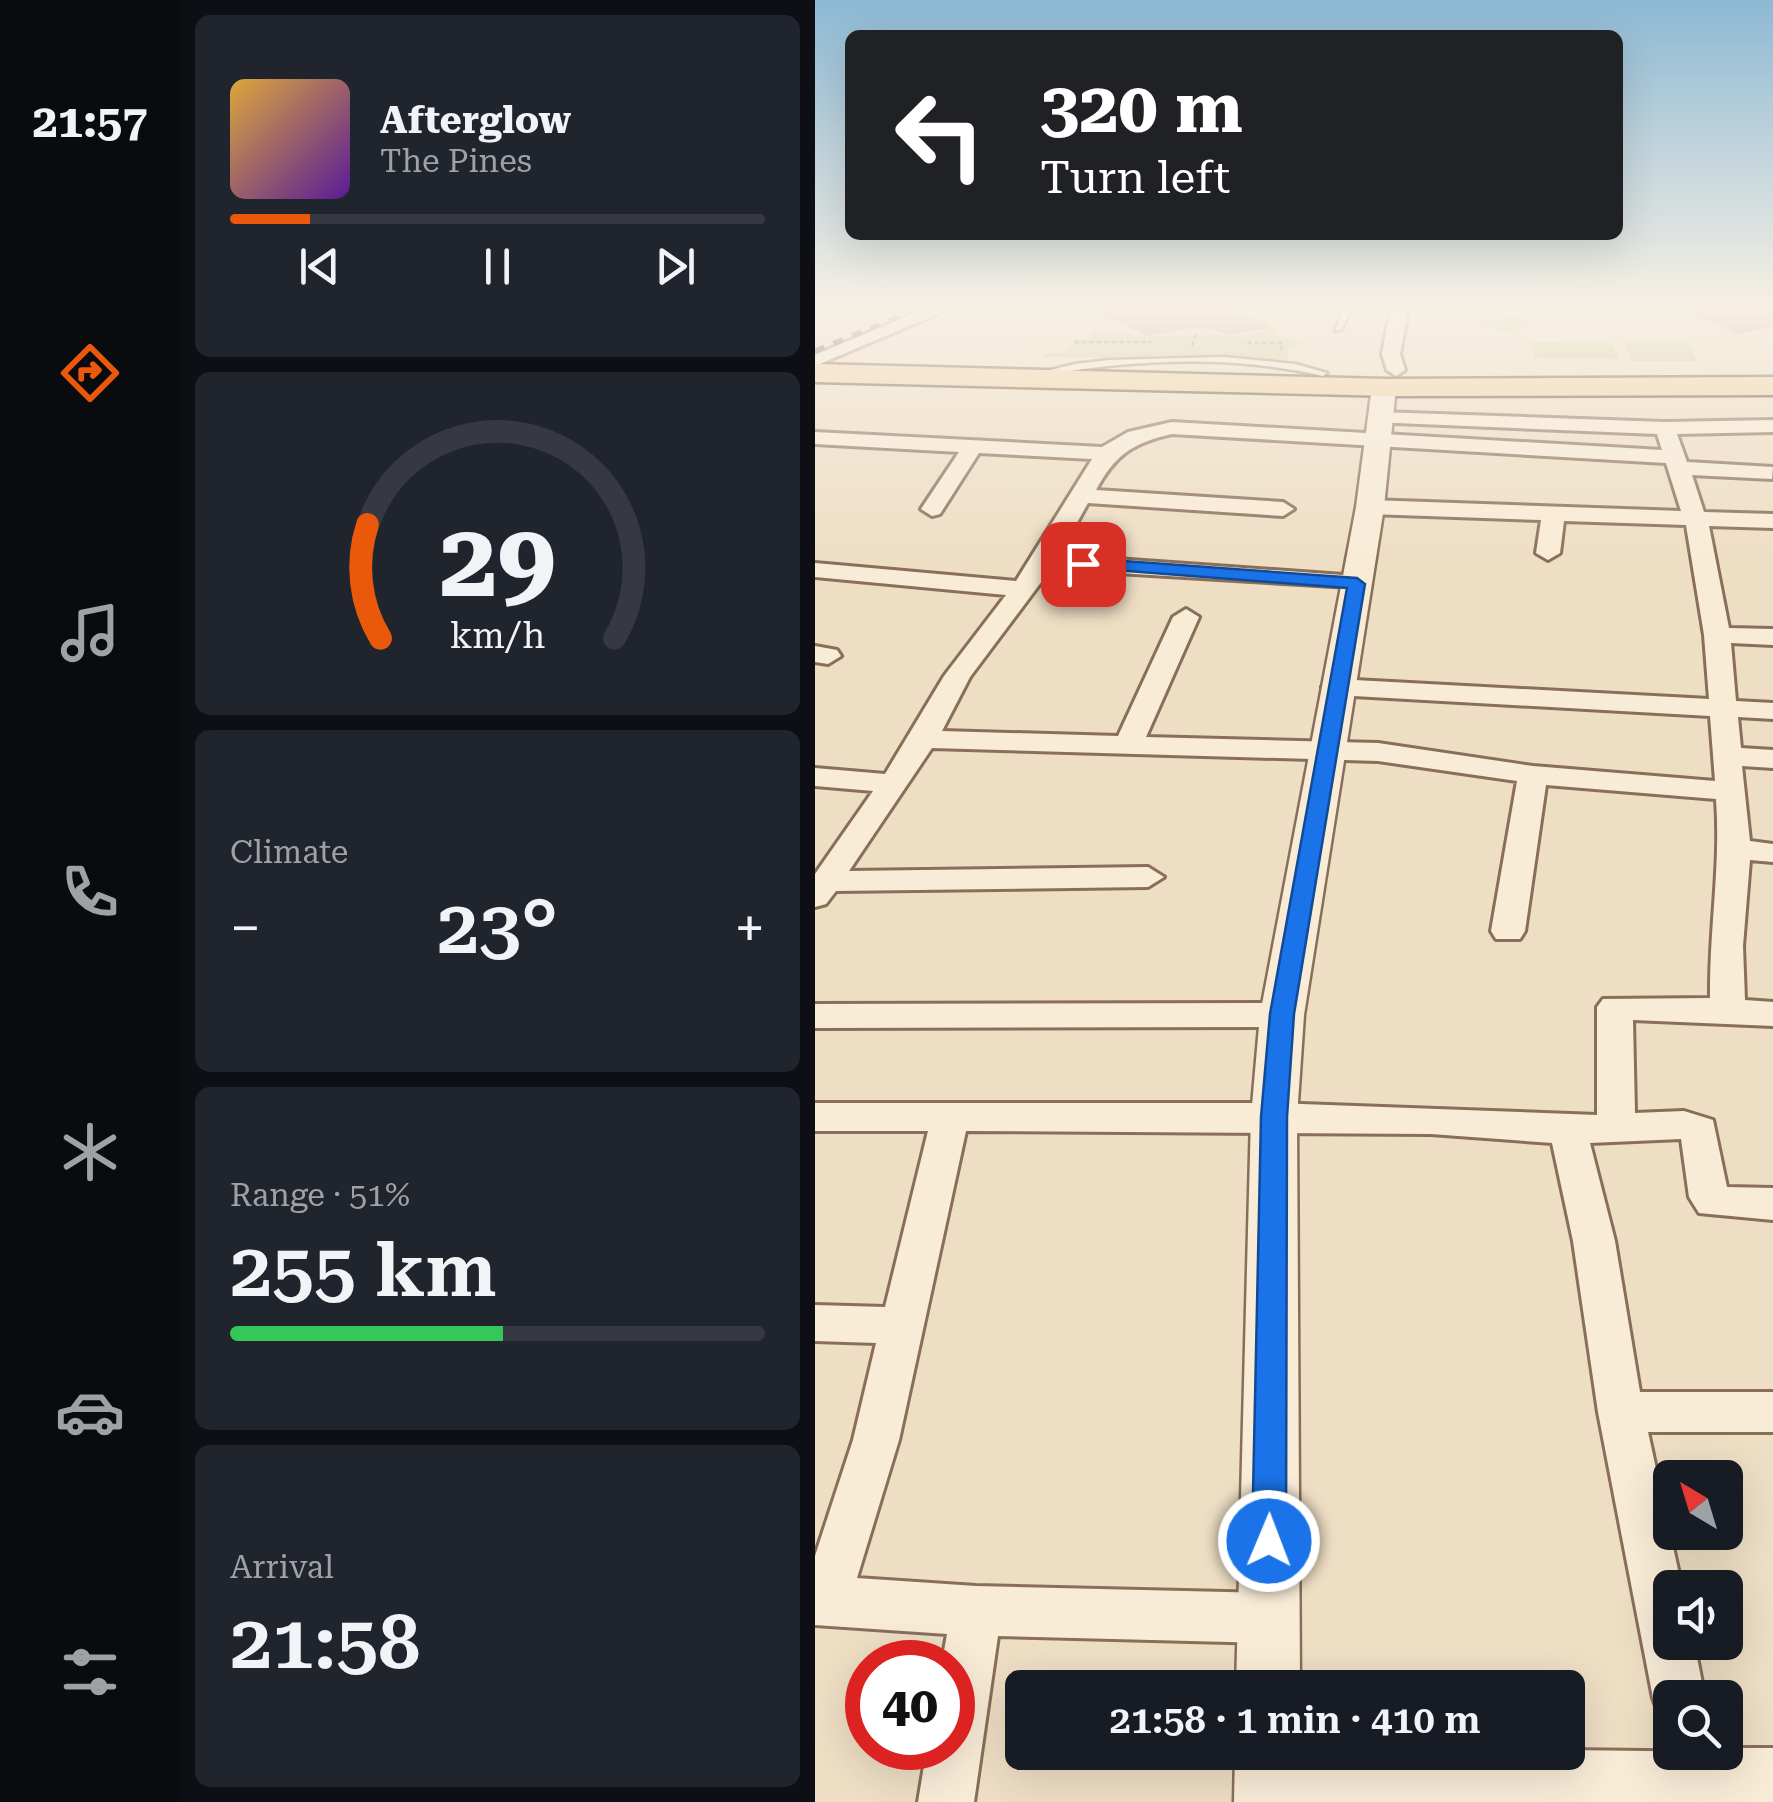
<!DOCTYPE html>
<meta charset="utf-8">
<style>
:root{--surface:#171b24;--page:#20242c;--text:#f1f3f6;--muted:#9ea1a6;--line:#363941;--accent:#ea580c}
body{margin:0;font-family:"Roboto Serif",serif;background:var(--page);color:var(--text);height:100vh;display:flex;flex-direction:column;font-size:38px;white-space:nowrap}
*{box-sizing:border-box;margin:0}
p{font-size:32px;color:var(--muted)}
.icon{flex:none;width:55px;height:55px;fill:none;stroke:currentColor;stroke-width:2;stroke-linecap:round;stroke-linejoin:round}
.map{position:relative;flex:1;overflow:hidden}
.panel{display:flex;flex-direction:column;gap:15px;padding:15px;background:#0d0f14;width:635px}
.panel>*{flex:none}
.banner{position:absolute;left:30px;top:30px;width:778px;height:210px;border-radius:15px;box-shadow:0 10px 40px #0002;background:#202124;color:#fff;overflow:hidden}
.needle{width:65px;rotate:322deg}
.fabs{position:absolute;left:838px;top:1460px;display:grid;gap:20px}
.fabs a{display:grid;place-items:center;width:90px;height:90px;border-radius:15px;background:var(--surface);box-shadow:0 10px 40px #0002;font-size:50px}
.speed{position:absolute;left:30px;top:1640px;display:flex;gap:20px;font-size:50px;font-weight:700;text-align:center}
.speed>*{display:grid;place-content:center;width:130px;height:130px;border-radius:50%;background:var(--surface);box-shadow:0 10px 40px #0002;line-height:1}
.speed .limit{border:15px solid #d22;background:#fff;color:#111}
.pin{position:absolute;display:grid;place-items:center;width:85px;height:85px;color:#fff;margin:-42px;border-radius:20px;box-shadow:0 5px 15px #0006}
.me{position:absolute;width:110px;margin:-55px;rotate:1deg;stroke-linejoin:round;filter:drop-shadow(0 0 8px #0008)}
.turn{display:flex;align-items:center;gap:35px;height:210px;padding:0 30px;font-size:45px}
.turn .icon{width:130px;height:130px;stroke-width:2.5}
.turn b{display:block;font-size:70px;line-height:85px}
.big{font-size:75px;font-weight:600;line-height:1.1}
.panel .widget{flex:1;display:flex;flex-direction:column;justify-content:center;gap:15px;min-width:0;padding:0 35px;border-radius:15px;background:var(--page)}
.panel .dial{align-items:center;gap:0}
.dial svg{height:260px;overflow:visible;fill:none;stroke:var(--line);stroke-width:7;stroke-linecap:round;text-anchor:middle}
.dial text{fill:var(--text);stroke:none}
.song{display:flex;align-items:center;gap:30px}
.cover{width:120px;height:120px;border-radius:15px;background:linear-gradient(135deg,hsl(40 70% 55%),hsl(270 70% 35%))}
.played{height:10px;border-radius:5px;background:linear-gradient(90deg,var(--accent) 15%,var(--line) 15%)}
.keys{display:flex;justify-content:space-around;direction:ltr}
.heat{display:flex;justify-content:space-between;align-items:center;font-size:55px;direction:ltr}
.charge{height:15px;border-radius:8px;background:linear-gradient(90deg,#34c759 51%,var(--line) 0)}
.trip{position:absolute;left:190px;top:1670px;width:580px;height:100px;border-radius:15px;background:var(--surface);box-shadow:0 10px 40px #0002;font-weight:600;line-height:100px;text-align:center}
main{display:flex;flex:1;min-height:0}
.tabs{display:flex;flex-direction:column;width:180px;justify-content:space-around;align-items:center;background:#090b0e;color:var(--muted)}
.tabs .icon{width:70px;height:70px}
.tabs .on{color:var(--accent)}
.tabs b{font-size:45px;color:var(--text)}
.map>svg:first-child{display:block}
</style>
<main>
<nav class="tabs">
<b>21:57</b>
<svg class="icon on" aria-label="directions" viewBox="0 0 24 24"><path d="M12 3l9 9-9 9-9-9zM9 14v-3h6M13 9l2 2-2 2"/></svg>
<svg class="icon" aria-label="music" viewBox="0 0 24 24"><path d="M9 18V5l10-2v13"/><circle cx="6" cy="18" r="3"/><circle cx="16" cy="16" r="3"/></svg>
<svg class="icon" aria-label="phone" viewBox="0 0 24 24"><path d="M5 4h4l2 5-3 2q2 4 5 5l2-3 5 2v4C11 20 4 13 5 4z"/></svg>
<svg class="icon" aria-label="climate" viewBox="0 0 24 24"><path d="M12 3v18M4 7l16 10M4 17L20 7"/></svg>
<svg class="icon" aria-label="car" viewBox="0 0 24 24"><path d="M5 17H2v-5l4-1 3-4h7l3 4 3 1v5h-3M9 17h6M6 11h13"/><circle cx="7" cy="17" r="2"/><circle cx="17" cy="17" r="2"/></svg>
<svg class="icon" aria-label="filters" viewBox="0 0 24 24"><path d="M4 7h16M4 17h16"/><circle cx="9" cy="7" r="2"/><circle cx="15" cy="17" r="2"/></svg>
</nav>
<section class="panel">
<div class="widget">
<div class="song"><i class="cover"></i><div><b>Afterglow</b><p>The Pines</p></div></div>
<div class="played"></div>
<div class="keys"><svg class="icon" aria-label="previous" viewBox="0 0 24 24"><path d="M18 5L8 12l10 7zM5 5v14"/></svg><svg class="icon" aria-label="pause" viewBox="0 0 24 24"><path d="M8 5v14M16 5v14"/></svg><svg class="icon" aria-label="next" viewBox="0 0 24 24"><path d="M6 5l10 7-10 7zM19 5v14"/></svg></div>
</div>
<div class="widget dial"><svg viewBox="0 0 100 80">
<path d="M14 69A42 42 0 1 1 86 69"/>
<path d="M14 69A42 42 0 0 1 10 34" stroke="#ea580c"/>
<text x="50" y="56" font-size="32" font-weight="700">29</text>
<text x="50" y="72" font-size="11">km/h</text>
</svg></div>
<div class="widget"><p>Climate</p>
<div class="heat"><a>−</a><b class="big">23°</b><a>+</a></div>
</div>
<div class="widget"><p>Range · 51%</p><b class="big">255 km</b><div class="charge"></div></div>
<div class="widget"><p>Arrival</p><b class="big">21:58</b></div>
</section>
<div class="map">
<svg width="958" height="1802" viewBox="0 0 958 1802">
<rect width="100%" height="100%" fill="#eedec4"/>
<g fill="#cbcd98">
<path d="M673 306 719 324 689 333 642 314Z"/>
<path d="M450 325 464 330 463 336 486 343 473 349 472 360 227 357 231 353H252L260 339H273L278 330 332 336 437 335 449 331Z"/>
<path d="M808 341H872L882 361H817Z"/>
<path d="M716 342 798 343 804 359 720 358Z"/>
</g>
<g fill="#cd9579">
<path d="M269 306H406L457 327 413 335 394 328H373L332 336Z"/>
<path d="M857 306H958V327L924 334Z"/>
</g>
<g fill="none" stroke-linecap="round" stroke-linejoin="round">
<g stroke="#896f5a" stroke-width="5">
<g id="service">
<path d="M529 306H537L527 329 520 331Z"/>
<path d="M409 357 480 364 512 373 508 376C418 355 322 359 231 375L227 372 260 364 294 360Z"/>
</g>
</g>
<g stroke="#896f5a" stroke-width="6">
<g id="minor">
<path d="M117 306H141L0 366V355Z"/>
<path d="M576 306H594L585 354 590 370 581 376 572 370 567 354Z"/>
<path d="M565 412 850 422 958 420V432L862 434 872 462 958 467 957 479 877 475 889 512 958 514V528L894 526 914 628 958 629V645L916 643 921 701 958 703V719L923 717 926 748 958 750V768L927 766 935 841 958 844V862L935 860 928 946 930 1000 958 1002V1026L818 1020 820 1113 869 1111 898 1120 912 1187 958 1188V1220L884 1213 874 1197 866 1139 775 1143 800 1241 825 1392H958V1432H833L867 1588H855V1642H879L890 1698H855V1721L845 1717 838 1698 783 1412 758 1241 737 1143 616 1134 151 1131 84 1440 42 1578 161 1586 453 1593 471 1600 478 1618 471 1636 453 1643 183 1636 159 1802H103L112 1748H138V1662H127L132 1634 0 1625V1556L38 1440 61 1343 0 1341V1305L70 1307 113 1131H0V1103H459L782 1115V1007L788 999 895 998C894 931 906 866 901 799L731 785 710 931 705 939H681L676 931 702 781 563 761 117 748 34 871 333 867 349 877 333 887 21 891 11 904 0 907V874L58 791 0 786V768L70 774 129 676 191 595 0 577V563L201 581 277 459 164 453 125 514 117 516 106 509 144 452 0 444V432L287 447 313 432 357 422 847 450 842 434 558 422V414ZM357 434 851 463 866 511 555 500 544 507 555 514 726 520 721 553 733 560 745 553 749 521 871 525 889 635 894 699 521 679 507 687 521 695 895 716 900 781 718 766 563 743 331 737 384 617 371 609 358 617 303 736 127 731 155 677 236 569 551 588 554 583 551 578 542 576 244 555 273 503 468 516 479 509 468 502 281 490C300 455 317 443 357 434Z"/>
<path d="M0 646 22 650 26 656 13 664 0 662Z"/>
<path d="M467 1003 480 1006 485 1015 480 1024 467 1027 0 1028V1004Z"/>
<path d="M910 1748H958V1802H430L425 1790 433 1770 453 1762 752 1750 910 1752Z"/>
</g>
</g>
<g stroke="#896f5a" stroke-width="5">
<g id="tertiary">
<path d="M569 380 581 387 569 507 489 1015 482 1117 485 1688H421L436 1117 445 1015 541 507 557 387Z"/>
<path d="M420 1752H486L487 1802H419Z"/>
</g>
</g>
<g stroke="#573e2e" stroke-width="5">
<path id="primary" d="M0 364 571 379 958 377V395L577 396 0 382Z"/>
</g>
<g stroke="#896f5a" stroke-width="2.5" stroke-dasharray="5 2.5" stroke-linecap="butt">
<path d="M259 342H336"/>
<path d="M432 343H467L466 352"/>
<path d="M377 346 381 333"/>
</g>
<use href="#service" fill="#f9ecd7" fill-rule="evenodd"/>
<use href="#minor" fill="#f9ecd7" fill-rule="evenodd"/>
<use href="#tertiary" fill="#f9ecd7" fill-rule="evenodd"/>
<use href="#primary" fill="#f2cf9c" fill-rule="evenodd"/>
<path stroke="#39291e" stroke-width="5" stroke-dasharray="10 10" stroke-linecap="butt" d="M0 351 109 306"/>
</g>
<linearGradient id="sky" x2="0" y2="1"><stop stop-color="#8db9d4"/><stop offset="0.55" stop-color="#f7f0e4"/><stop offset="1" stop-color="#f7f0e4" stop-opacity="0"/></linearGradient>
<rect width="958" height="559" fill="url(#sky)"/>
<path fill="#1a73e8" stroke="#114b97" stroke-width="2.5" d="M268 558 542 578 550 584 479 1014 472 1117 471 1541 466 1552 454 1557 442 1552 437 1541 446 1117 455 1014 532 588 262 567V560Z"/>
</svg>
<div class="fabs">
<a><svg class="needle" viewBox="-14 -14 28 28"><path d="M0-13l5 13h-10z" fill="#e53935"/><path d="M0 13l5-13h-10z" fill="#9ea1a6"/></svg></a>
<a><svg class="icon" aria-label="sound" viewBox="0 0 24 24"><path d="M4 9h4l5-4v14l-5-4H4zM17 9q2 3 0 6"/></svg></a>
<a><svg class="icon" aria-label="search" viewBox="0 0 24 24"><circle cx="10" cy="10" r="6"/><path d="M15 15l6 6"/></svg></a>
</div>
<div class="speed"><div class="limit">40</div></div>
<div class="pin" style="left:268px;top:564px;background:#d93025"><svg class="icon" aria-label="arrive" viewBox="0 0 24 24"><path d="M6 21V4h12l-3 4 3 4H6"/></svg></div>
<svg class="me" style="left:454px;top:1541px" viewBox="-20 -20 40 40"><circle r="17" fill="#1a73e8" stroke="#fff" stroke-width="3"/><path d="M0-11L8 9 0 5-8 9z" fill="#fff"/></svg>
<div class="trip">21:58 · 1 min · 410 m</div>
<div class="banner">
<div class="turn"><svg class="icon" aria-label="left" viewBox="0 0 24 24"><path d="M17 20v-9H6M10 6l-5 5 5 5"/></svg><div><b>320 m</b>Turn left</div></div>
</div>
</div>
</main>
